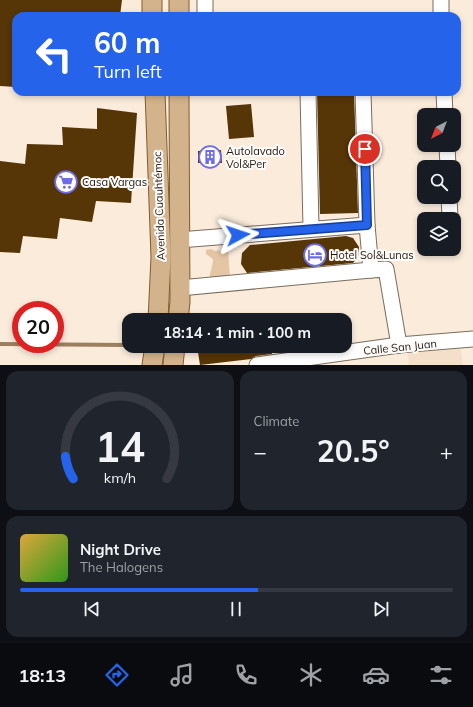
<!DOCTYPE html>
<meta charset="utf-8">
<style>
:root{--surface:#171b24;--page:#20242c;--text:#f1f3f6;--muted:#9ea1a6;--line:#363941;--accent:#2563eb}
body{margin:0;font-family:Mulish,sans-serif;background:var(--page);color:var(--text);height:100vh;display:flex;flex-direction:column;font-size:15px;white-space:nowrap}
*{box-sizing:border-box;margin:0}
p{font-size:13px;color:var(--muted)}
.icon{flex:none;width:22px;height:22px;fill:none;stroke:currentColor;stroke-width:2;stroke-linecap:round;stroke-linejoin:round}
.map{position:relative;height:365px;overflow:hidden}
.side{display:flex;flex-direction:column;gap:6px;padding:6px;background:#0d0f14;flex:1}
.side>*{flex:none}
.hud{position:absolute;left:12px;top:12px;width:449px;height:84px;border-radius:12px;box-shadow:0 2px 6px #0003;background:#2563eb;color:#fff;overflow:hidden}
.needle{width:26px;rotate:222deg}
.fabs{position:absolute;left:417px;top:108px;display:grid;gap:8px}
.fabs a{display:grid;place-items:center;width:44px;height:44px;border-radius:8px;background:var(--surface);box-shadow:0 2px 6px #0003;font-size:20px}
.speed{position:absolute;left:12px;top:301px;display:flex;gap:8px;font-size:20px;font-weight:700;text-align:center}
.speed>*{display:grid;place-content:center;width:52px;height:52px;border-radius:50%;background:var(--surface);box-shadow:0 2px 6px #0003;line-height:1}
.speed .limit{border:6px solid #d22;background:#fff;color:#111}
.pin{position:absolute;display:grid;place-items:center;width:34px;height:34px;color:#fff;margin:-17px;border:2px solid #fff;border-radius:50%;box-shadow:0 1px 4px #0007}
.me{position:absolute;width:44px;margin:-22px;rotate:85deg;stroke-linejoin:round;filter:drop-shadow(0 0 3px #0008)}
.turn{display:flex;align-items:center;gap:14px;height:84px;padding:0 16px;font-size:18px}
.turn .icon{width:52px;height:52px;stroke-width:2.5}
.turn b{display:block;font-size:28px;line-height:34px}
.big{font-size:30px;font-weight:700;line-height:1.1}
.side .widget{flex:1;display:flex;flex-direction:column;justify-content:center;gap:6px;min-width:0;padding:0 14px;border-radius:12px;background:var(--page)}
.side .dial{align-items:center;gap:0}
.dial svg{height:104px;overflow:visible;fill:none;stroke:var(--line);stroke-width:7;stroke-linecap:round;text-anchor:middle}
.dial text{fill:var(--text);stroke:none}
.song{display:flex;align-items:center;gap:12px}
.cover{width:48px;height:48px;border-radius:6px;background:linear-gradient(135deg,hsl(40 70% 55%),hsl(110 70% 35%))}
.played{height:4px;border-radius:2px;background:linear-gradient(90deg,var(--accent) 55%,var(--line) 55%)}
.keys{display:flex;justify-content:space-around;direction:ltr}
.heat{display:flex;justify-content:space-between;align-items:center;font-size:22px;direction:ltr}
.side .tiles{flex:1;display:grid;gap:6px;grid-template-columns:1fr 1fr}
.widget:last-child{grid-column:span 2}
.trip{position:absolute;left:122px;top:313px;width:230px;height:40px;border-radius:12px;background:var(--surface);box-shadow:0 2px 6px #0003;font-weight:700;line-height:40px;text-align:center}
.dock{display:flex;height:64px;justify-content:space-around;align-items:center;background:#090b0e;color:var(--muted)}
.dock .icon{width:28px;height:28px}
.dock .current{color:var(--accent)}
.dock b{font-size:18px;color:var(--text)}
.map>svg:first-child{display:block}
</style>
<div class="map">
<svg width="473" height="365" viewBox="0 0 473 365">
<rect width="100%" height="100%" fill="#faebdb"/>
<path fill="#f4e0ca" d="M460 346 463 365H409L408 353Z"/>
<path fill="#e4c6a5" d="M211 249 215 251 228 249 230 279 218 277 215 279H210C209 273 213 267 213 259L206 254V250Z"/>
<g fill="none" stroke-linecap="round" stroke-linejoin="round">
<path stroke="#9b7f5f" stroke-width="4" d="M0 344 129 345"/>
</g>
<g fill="#563507">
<path d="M0 0H122L120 16H16V87L0 86Z"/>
<path d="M317 92H354L358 213 320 214Z"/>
<path d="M251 104 254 137 229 139 226 106Z"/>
<path d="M97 108 137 113 131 203 96 201 92 222 60 218 57 239 23 236 20 253 0 252V161L25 164 27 144 63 145 62 127 97 129Z"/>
<path d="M221 150 222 163H198V151Z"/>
<path d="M346 236 353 238 359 247 358 257 353 263 247 273 241 264 242 253 250 245Z"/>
<path d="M197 346H271L272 354 256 356 251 359 200 365Z"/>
</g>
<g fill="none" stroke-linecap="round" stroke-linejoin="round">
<g stroke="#7a6d5e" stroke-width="17">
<g id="minor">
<path d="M205 0V16"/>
<path d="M441 0V16"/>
<path d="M308 92 311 228"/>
<path d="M444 92 445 115"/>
<path d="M447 145 448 167"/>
<path d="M449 197 450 217"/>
<path d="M179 240 367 225"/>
<path d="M371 270 386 269 399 345"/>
<path d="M180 288 371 270 367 225 363 92"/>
<path d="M257 365 399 345 473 339"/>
</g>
</g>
<g stroke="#825d30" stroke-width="21">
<g id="major">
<path d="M152 0V16"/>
<path d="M179 0V16"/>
<path d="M155 92 161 257 158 320"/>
<path d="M178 320 180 302 179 92"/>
<path d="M152 365 155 346"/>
<path d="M173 365 175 346"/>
</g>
</g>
<use href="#minor" stroke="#fff" stroke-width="15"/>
<use href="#major" stroke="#d3b38b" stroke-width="19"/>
</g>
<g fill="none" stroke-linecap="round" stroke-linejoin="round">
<g stroke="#184099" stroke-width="10">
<path id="route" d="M238 235 367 225 365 149"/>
</g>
<use href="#route" stroke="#2563eb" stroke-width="7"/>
</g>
<defs>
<g id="building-ring" transform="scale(1.15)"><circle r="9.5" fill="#fefbf8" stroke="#6c6ce6" stroke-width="1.5"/><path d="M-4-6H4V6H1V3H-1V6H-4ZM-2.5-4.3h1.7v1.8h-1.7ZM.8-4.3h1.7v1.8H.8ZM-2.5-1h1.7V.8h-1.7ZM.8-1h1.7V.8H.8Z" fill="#6c6ce6"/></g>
<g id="supermarket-ring" transform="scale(1.15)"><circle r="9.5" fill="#fefbf8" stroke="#6c6ce6" stroke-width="1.5"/><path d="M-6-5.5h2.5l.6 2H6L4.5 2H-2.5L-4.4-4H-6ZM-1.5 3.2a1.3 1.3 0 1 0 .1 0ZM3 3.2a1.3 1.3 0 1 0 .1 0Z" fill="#6c6ce6"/></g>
<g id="hotel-ring" transform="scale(1.15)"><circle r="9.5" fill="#fefbf8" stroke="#6c6ce6" stroke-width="1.5"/><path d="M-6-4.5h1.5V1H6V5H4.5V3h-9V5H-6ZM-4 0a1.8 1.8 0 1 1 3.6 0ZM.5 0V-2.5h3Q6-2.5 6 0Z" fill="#6c6ce6"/></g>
</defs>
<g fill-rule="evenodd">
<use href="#building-ring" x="210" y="157"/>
<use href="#supermarket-ring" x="66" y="182"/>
<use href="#hotel-ring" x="315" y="255"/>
</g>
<g text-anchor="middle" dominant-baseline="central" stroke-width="4" stroke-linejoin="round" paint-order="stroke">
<g font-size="11" fill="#201a15" stroke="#fefbf8" text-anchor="start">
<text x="226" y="151">Autolavado<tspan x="226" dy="13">Vol&amp;Per</tspan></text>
<text x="82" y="182">Casa Vargas</text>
<text x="330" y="255">Hotel Sol&amp;Lunas</text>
</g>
<g font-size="11" fill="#201a15" stroke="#fefbf8">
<text transform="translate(159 206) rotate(-92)">Avenida Cuauhtémoc</text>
<text transform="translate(400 347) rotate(-6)">Calle San Juan</text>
</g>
</g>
</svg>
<div class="fabs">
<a><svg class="needle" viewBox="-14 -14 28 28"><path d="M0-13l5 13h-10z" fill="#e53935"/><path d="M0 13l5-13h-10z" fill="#9ea1a6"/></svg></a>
<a><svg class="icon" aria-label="search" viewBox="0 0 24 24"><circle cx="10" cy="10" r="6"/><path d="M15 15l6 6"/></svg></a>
<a><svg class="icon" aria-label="layers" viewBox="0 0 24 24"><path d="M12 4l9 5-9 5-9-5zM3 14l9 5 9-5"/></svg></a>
</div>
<div class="speed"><div class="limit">20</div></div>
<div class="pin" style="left:365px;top:149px;background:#d93025"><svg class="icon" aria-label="arrive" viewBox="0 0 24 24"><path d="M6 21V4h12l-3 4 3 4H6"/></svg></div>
<svg class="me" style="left:238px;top:235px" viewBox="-20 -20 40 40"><path d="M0-17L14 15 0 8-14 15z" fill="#2563eb" stroke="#fff" stroke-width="4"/></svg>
<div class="trip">18:14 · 1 min · 100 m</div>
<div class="hud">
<div class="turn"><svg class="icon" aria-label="left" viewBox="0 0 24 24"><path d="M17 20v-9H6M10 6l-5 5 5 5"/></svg><div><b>60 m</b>Turn left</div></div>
</div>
</div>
<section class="side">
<div class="tiles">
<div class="widget dial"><svg viewBox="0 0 100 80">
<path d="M14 69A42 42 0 1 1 86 69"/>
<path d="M14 69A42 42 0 0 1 8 52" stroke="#2563eb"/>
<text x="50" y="56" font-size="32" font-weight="700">14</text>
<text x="50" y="72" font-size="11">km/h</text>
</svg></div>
<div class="widget"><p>Climate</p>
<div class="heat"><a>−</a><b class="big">20.5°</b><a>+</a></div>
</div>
<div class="widget">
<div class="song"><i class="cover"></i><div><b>Night Drive</b><p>The Halogens</p></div></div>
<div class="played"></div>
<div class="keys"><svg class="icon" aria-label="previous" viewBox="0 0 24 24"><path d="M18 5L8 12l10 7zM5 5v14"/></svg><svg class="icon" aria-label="pause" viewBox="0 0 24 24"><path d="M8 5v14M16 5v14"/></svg><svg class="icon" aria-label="next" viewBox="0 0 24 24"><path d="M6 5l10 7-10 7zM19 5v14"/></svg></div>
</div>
</div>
</section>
<nav class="dock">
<b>18:13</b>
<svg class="icon current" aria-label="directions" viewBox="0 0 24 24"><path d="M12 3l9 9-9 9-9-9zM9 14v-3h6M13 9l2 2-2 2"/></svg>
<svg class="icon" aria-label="music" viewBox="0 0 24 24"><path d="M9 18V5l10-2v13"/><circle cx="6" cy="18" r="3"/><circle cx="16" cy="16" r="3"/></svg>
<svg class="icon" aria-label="phone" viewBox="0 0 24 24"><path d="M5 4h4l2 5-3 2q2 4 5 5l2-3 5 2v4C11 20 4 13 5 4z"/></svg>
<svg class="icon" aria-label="climate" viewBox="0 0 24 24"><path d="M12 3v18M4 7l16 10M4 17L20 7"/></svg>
<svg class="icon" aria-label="car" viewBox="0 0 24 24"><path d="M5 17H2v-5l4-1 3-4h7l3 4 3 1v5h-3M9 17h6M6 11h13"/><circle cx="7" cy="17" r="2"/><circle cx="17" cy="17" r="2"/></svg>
<svg class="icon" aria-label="filters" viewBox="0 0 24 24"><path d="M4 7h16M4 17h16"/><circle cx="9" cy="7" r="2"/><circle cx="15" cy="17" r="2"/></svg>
</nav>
